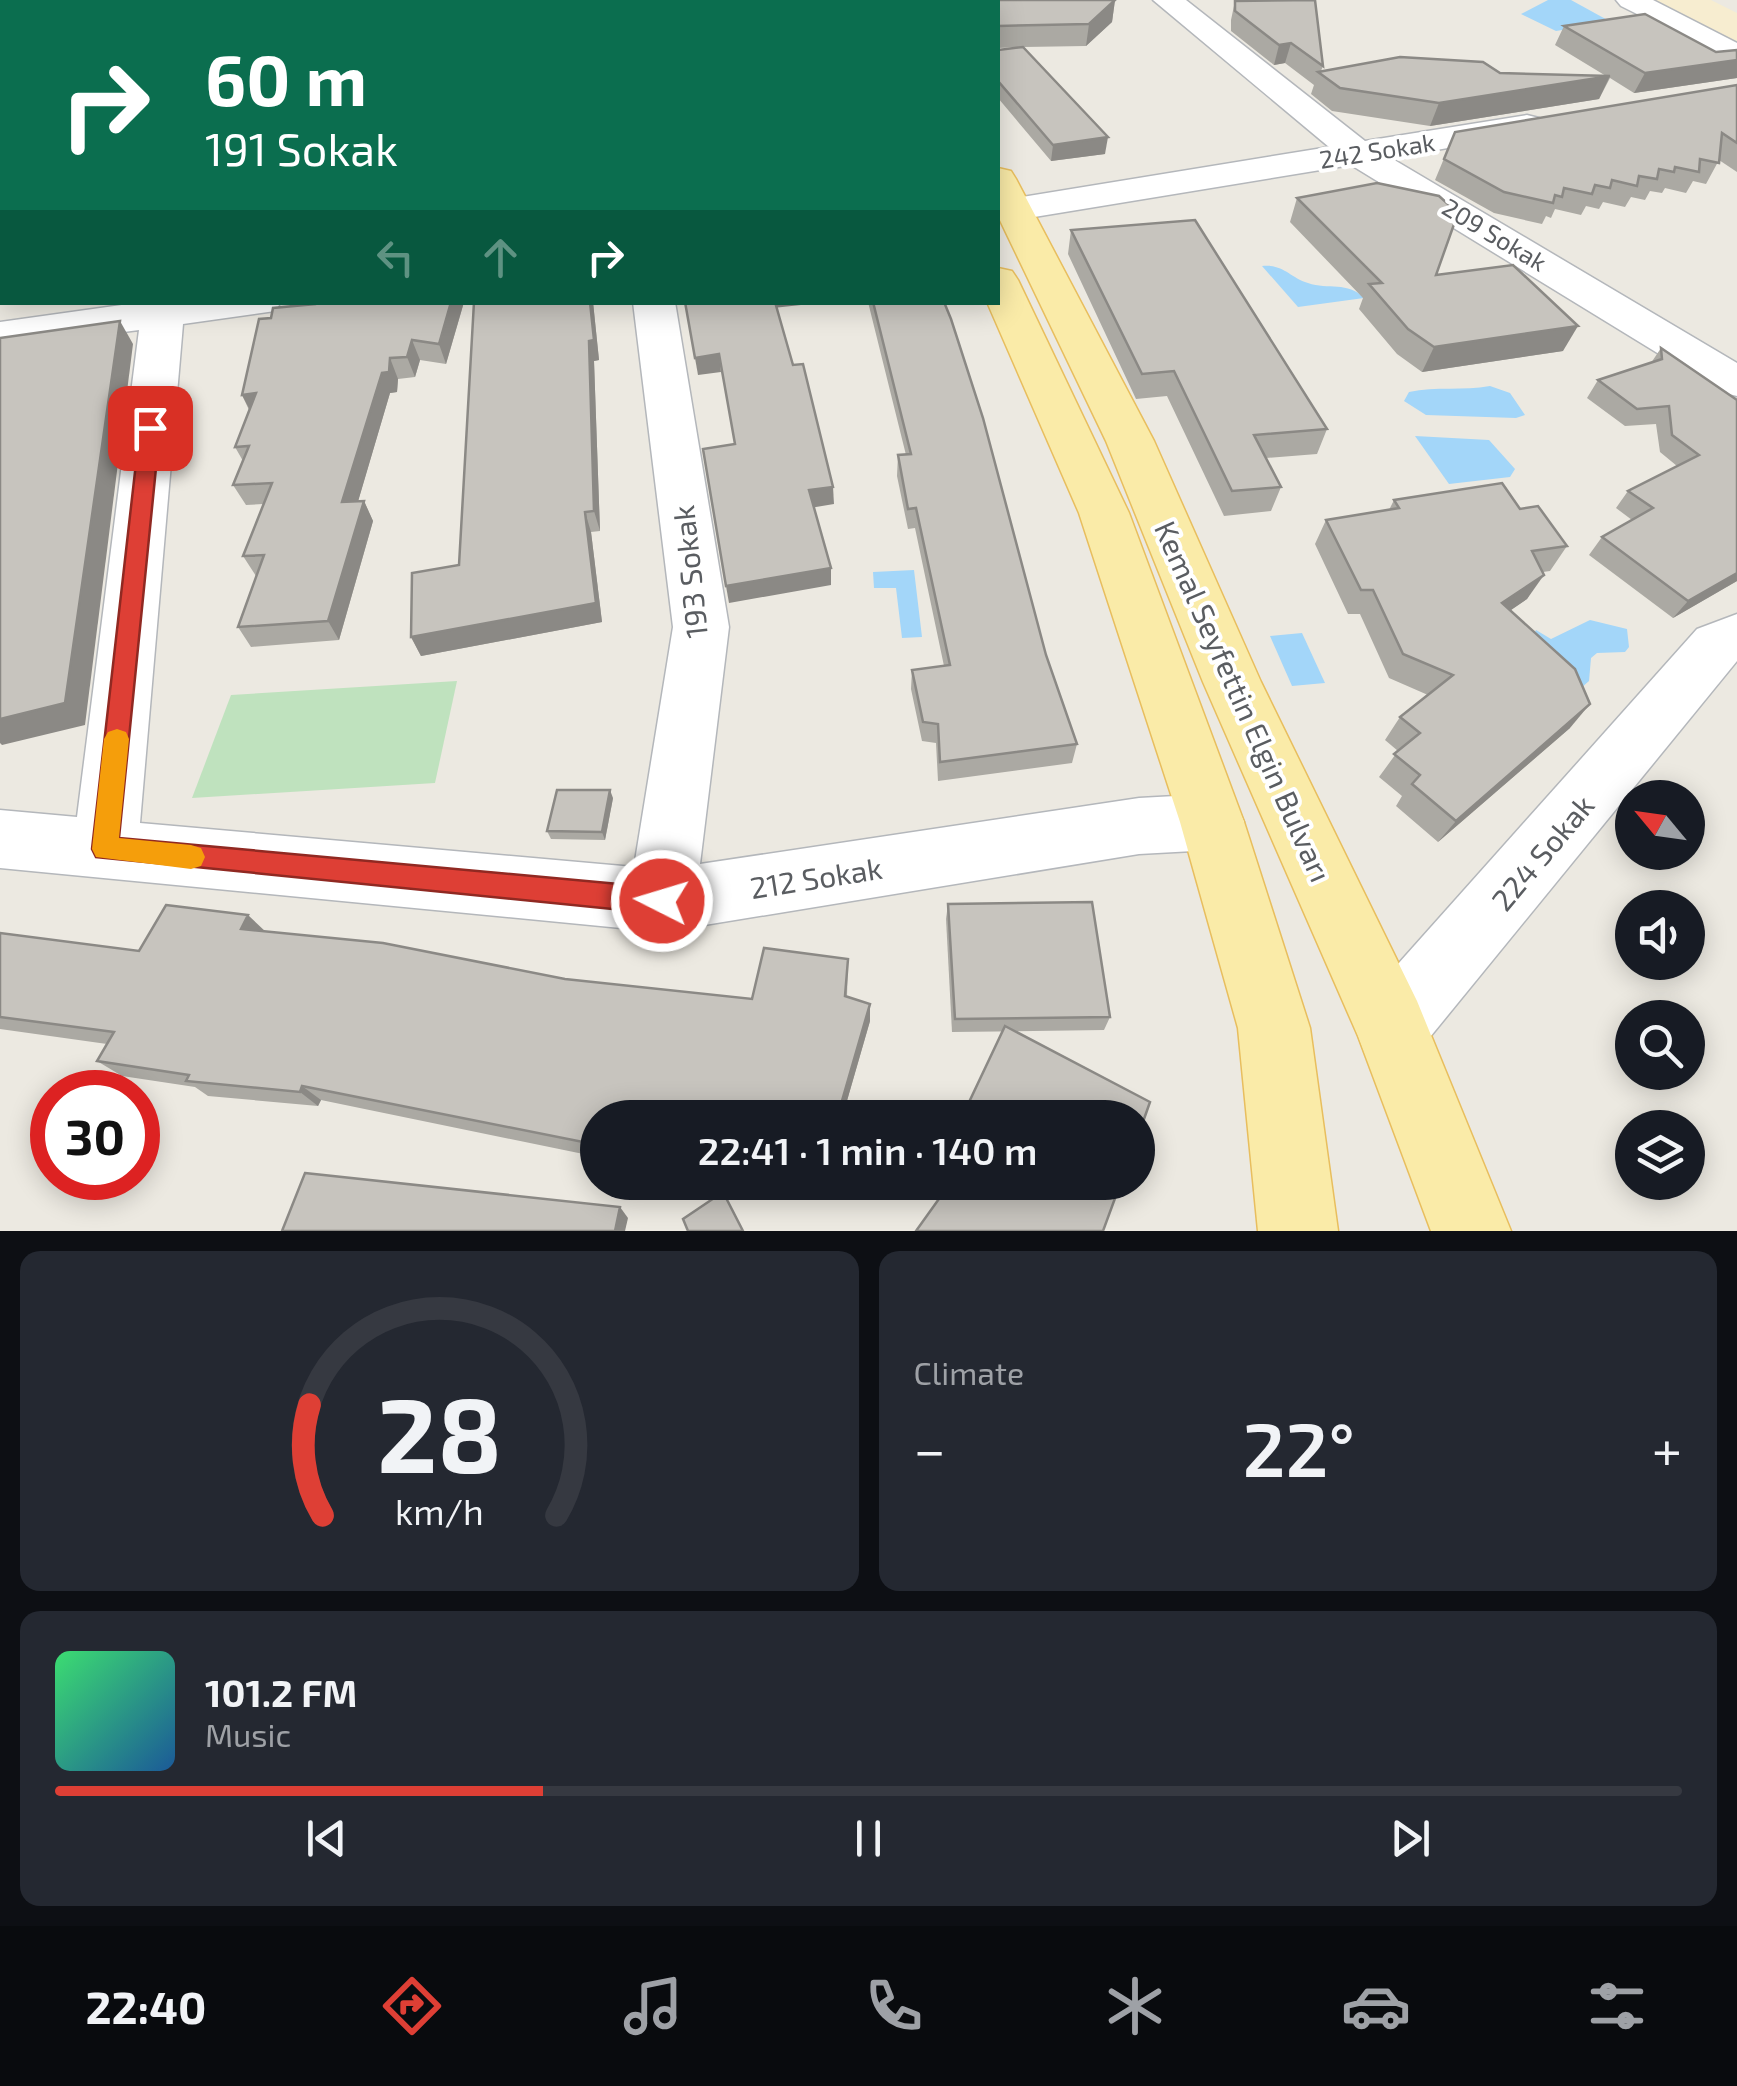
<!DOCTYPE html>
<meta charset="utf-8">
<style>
:root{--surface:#171b24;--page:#242831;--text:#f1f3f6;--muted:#9ea1a6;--line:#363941;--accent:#de3f35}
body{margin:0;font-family:"Exo 2",sans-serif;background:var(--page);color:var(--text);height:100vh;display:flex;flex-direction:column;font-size:38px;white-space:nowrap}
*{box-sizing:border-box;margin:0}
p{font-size:32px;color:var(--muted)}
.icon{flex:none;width:55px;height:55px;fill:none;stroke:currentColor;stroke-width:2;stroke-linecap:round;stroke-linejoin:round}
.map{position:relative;height:1231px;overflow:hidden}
.drawer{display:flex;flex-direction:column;gap:20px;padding:20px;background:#0d0f14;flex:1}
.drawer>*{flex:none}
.guide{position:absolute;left:0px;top:0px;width:1000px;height:305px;box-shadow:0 5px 25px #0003;background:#0b6e4f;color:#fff;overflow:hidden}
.needle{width:65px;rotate:299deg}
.buttons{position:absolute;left:1615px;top:780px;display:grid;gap:20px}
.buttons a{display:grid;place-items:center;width:90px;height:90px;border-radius:50%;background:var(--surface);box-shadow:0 5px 25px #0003;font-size:50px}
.speed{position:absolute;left:30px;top:1070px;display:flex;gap:20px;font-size:50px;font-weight:700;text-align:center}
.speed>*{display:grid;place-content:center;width:130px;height:130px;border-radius:50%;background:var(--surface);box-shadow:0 5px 25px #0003;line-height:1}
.speed .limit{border:15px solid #d22;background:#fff;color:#111}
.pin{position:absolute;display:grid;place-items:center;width:85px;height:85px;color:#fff;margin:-42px;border-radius:20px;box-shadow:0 5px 15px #0006}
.me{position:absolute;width:110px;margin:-55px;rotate:275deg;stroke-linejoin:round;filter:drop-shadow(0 0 8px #0008)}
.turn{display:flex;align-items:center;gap:35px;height:210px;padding:0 40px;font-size:45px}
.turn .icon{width:130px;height:130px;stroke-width:2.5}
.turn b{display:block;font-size:70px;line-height:85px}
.lanes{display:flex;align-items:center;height:95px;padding:0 40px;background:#0003;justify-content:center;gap:50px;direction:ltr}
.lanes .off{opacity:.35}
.big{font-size:75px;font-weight:600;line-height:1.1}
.drawer .card{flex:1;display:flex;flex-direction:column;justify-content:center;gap:15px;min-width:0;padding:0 35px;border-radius:20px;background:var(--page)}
.drawer .dial{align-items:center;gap:0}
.dial svg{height:260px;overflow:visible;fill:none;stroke:var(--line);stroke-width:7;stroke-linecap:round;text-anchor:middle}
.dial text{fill:var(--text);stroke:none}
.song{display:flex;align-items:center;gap:30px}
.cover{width:120px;height:120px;border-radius:15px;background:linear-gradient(135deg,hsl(140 70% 55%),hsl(210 70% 35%))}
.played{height:10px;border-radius:5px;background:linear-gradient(90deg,var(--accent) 30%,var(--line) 30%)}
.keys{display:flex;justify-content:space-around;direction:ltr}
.heat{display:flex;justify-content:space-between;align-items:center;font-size:55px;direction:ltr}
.drawer .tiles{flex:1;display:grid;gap:20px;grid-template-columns:1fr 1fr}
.card:last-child{grid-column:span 2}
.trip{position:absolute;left:580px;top:1100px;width:575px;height:100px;border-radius:50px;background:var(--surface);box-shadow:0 5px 25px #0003;font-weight:600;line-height:100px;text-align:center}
.tabs{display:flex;height:160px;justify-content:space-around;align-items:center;background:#090b0e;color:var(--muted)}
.tabs .icon{width:70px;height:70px}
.tabs .current{color:var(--accent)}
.tabs b{font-size:45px;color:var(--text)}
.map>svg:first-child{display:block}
</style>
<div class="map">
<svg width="1737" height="1231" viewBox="0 0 1737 1231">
<rect width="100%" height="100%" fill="#ece9e1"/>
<path fill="#bfe2be" d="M457 681 435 783 192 798 231 695Z"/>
<path fill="#f7edd0" d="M1631 0H1711L1737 13V55Z"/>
<g fill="#a3d6f9">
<path d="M1548 0H1571L1611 22 1556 31 1521 14Z"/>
<path d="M1262 266C1284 264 1289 277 1308 283 1328 290 1348 281 1364 298L1298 307Z"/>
<path d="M1490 386 1510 393 1525 415 1516 418 1426 415 1404 401 1409 392C1436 386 1463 391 1490 386Z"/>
<path d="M1415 436 1489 440 1515 469 1510 477 1449 484Z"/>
<path d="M914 570 922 637 902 638 896 588H874L873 572Z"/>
<path d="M1590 620 1627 629 1629 647 1625 652 1597 653 1591 658 1589 681 1581 688 1529 644 1536 630 1551 639Z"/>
<path d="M1302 633 1325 683 1292 686 1270 636Z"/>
</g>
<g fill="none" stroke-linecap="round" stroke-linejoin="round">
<g stroke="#b4b7bb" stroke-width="3">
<g id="minor">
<path d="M584 0H614V2H585Z"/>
<path d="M1153 0H1186L1365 141 1527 115 1539 118 1544 125 1539 132 1391 158 1737 363V396L1721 392 1351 165 1016 220 1003 217 998 208 1003 201 1016 198 1329 147Z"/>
<path d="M1616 0H1653L1737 43V64L1621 6Z"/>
<path d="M143 302H281L275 311 183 324 140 823 634 867 673 627 633 302H675L729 627 700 864 1139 798 1212 794 1235 802 1244 822 1235 842 1212 850 1139 854 662 932 0 868V810L77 817 139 330 0 348V322Z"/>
<path d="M1737 614V661L1417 1053 1391 1063 1365 1053 1355 1027 1365 1001 1697 629Z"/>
</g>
</g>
<g stroke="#e8be5e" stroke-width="3">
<g id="major">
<path d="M822 0H852L854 2H824Z"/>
<path d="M866 0H896L898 2H868Z"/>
<path d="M998 168 1011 171 1016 179 1154 441 1261 682 1417 1001 1511 1231H1431L1358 1036 1203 682 1106 441 998 216Z"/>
<path d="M998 268 1012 271 1018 280 1129 513 1244 822 1310 1028 1338 1231H1258L1238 1028 1180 822 1079 513 987 302H998Z"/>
</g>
</g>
<use href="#minor" fill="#fff" fill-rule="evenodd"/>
<use href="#major" fill="#faeba8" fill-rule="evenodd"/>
</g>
<g fill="#aba9a3">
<path d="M1115 0 1112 22 1086 46 1024 47 1105 154 1051 161 998 98V50L1019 47 998 48V2Z"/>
<path d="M1235 1 1323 66 1321 71 1500 73 1606 76 1555 45 1564 26 1716 52 1737 50V78L1634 93 1610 78 1599 99 1430 126 1332 111 1311 94 1314 85 1285 63 1274 65 1231 31V20Z"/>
<path d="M1737 85V172L1719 160 1706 184 1693 181 1686 193 1665 188 1662 193 1650 191 1645 200 1631 197 1625 207 1603 202 1599 209 1586 206 1581 215 1555 209 1551 218 1546 216 1542 224 1494 213 1435 180 1455 132Z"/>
<path d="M1297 198 1436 275 1563 351 1422 372 1397 354 1359 309 1363 298 1290 222Z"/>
<path d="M1071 230 1327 429 1317 454 1266 458 1281 487 1271 511 1224 516 1167 396 1136 399 1068 254Z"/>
<path d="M0 239 2 240V288H0Z"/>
<path d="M464 302 446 364 420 360 415 377 398 379 397 392 390 393 358 501H364L373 521 339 640 251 647 238 627 256 576 243 556 263 504 246 505 233 485 243 461 235 447 249 410 242 395 271 318 315 304Z"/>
<path d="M474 302H593L599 360 594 361 600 531 591 532 602 622 421 656 411 637 459 565Z"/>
<path d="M868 302H944L1046 655 1077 744 1072 763 938 781 936 743 922 741 911 689 912 670 944 666 915 528 908 529 897 476 898 455H906Z"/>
<path d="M1661 348 1737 400V581L1673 618 1589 555 1602 537 1632 520 1616 508 1628 491 1677 466 1660 452 1656 424 1625 426 1587 398 1598 380 1651 363Z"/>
<path d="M1394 500 1520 509 1567 546 1550 571 1543 572 1527 599 1511 610 1570 728 1438 842 1396 806 1402 796 1379 777 1398 751 1385 740 1400 717 1428 695 1389 678 1360 614H1348L1315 544 1326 520 1389 510Z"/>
<path d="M613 798 605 840 551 839 547 831Z"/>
<path d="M948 904 1110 1017 1104 1030 952 1032 946 919Z"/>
<path d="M264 931 565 979 752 999 848 959 847 997 870 1021 842 1118H598V1157L321 1100 318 1106 208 1096 195 1087 122 1076 97 1061 107 1044 0 1029V933L139 951Z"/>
</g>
<g fill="#8b8985">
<path d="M1115 0 1112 22 1086 46 1089 24Z"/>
<path d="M1291 43 1285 63 1274 65 1279 45Z"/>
<path d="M1737 60V78L1634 93 1645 73Z"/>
<path d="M1610 76 1599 99 1430 126 1439 103Z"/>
<path d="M2 129V146L0 147V130Z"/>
<path d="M1108 137 1105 154 1051 161 1053 145Z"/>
<path d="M451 302H464L446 364 439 344Z"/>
<path d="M590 302H593L599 360 594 361 600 531 594 511 589 341Z"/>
<path d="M772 302H801V305L773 308Z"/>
<path d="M120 321 133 344 85 725 2 745 0 743V719Z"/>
<path d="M1578 326 1563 351 1422 372 1434 347Z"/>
<path d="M412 340 420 360 415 377 407 357Z"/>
<path d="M719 354 721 372 698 375 695 358Z"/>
<path d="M390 358 398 379 397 392 390 393 352 522 342 502 382 373Z"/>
<path d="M256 393 253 416 242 395Z"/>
<path d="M833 487 834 504 810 508 809 490Z"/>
<path d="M364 501 373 521 339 640 328 621Z"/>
<path d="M585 512 591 532 602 622 421 656 411 637Z"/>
<path d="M831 568V585L729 603 726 586Z"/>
<path d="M1737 573V581L1673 618 1688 601Z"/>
<path d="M1544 575 1527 599 1486 627 1502 603Z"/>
<path d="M1590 704 1570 728 1438 842 1456 821Z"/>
<path d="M610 790 613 798 605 840 602 832Z"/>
<path d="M248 915 267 933 241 929Z"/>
<path d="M870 1004V1021L842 1118H837Z"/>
<path d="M302 1086 321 1100 318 1106 300 1092Z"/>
<path d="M620 1207 628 1218 625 1231H615Z"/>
</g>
<g fill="#c7c4be" stroke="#8b8985" stroke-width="2.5">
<path d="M0 0H398L399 2H2V129L0 130Z"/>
<rect x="473" y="0" width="91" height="2"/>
<path d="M633 0H790L791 2H634Z"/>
<path d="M963 0H1115L1089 24 998 26V2H956Z"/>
<path d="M1315 0 1323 66 1291 43 1279 45 1235 11V1Z"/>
<path d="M1645 14 1716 52 1737 50V60L1645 73 1564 26Z"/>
<path d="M1023 47 1108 137 1053 145 998 81V50Z"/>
<path d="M1400 57 1483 62 1500 73 1610 76 1439 103 1340 88 1318 72Z"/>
<path d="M1737 85V143L1722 133 1719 163 1700 159 1699 172 1675 167 1674 172 1659 169 1657 179 1639 176 1637 186 1612 180 1610 188 1595 185 1592 194 1564 188 1562 197 1555 195 1553 203 1504 192 1444 159 1455 132Z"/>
<path d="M1377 183 1439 196 1458 213 1436 275 1513 265 1578 326 1434 347 1408 329 1369 284 1382 283 1297 198Z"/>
<path d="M1195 220 1327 429 1254 435 1281 487 1232 491 1174 371 1142 374 1071 230Z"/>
<path d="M0 239 2 240V270H0Z"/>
<path d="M315 302H451L439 344 412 340 407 357 390 358 389 372 382 373 342 502 364 501 328 621 238 627 264 555 243 556 272 483 233 485 249 446 235 447 256 393 242 395 259 319 271 318 273 308 315 304Z"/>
<path d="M474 302H590L594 340 589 341 594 511 585 512 596 603 411 637 412 573 459 565Z"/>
<path d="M685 302H775L793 365 803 364 833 487 809 490 831 568 726 586 703 449 735 444 719 354 695 358Z"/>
<path d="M873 302H944L951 319 983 418 1046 655 1077 744 940 762 938 724 923 722 912 670 950 665 916 508 908 509 898 455 911 454Z"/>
<path d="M120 321 65 703 0 719V338Z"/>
<path d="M1661 348 1737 400V573L1688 601 1602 537 1653 508 1628 491 1699 455 1672 435 1669 406 1637 409 1598 380 1662 359Z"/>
<path d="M1502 483 1520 509 1538 506 1567 546 1532 551 1544 575 1502 603 1575 669 1590 704 1456 821 1412 784 1420 775 1394 754 1420 733 1400 717 1453 675 1403 654 1373 590H1361L1326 520 1399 508 1394 500Z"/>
<path d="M557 790H610L602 832 547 831Z"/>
<path d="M1092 902 1110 1017 955 1019 948 904Z"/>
<path d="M166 905 248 915 241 929 383 943 565 979 752 999 764 948 848 959 845 996 870 1004 837 1118H699L644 1109 642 1118H598V1145L302 1086 300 1092 186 1081 189 1075 97 1061 114 1032 0 1017V933L139 951Z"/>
<path d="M1005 1026 1150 1102 1138 1136V1118L962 1117Z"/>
<path d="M305 1173 620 1207 615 1231H282Z"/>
<path d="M951 1182H1121L1103 1231H916Z"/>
<path d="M723 1192 743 1231H688L683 1219Z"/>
</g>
<path fill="#de3f35" stroke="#902922" stroke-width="2.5" d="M150 422 160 428 119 838 662 888 672 892 676 901 672 910 662 914 96 857 92 849 140 428Z"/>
<path fill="#f59e0b" d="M117 729 126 732 129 739 119 838 191 845 201 848 205 857 201 866 191 869 96 857 92 849 104 739 108 732Z"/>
<g text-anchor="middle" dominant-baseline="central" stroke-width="8" stroke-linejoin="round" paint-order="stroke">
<g font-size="25" fill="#5a5d61" stroke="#fff">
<text transform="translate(1377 150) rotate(-9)">242 Sokak</text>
<text transform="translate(1495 234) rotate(31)">209 Sokak</text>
</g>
<g font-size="30" fill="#5a5d61" stroke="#fff">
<text transform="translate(689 572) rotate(-96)">193 Sokak</text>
<text transform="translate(1244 701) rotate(66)">Kemal Seyfettin Elgin Bulvarı</text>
<text transform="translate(1542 852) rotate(-50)">224 Sokak</text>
<text transform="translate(816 877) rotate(-9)">212 Sokak</text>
</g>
</g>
</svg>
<div class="buttons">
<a><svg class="needle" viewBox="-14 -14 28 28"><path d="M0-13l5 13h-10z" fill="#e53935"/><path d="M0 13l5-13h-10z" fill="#9ea1a6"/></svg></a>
<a><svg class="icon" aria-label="sound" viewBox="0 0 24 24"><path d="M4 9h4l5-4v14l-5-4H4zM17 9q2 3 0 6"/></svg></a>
<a><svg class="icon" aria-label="search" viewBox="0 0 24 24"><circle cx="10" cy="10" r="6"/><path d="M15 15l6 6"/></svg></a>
<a><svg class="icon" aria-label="layers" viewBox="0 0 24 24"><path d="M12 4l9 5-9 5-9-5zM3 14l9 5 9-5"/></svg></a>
</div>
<div class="speed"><div class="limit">30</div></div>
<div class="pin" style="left:150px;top:428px;background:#d93025"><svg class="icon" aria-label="arrive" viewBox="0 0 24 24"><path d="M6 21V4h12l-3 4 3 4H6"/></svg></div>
<svg class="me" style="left:662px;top:901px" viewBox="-20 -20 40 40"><circle r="17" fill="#de3f35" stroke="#fff" stroke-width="3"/><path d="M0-11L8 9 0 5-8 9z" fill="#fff"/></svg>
<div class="trip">22:41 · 1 min · 140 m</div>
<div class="guide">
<div class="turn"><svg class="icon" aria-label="right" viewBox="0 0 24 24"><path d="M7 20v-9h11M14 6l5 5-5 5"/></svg><div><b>60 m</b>191 Sokak</div></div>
<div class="lanes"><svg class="icon off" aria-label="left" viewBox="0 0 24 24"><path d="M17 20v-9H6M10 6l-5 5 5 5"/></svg><svg class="icon off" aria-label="ahead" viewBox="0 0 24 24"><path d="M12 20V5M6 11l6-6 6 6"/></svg><svg class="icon" aria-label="right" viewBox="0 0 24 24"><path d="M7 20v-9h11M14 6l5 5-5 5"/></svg></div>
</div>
</div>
<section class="drawer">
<div class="tiles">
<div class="card dial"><svg viewBox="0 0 100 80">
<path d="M14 69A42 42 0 1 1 86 69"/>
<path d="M14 69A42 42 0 0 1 10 35" stroke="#de3f35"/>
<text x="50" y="56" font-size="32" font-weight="700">28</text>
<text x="50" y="72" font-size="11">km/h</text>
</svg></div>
<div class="card"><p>Climate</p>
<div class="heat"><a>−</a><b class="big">22°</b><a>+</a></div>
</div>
<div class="card">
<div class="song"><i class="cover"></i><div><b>101.2 FM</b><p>Music</p></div></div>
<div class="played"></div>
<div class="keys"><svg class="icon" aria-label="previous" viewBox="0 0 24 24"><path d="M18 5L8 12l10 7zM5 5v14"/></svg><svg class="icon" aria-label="pause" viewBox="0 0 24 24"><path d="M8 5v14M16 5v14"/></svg><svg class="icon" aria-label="next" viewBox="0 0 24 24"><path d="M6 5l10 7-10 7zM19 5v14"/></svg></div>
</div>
</div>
</section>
<nav class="tabs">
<b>22:40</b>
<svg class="icon current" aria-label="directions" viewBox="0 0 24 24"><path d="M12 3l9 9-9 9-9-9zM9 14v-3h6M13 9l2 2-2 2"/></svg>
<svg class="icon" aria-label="music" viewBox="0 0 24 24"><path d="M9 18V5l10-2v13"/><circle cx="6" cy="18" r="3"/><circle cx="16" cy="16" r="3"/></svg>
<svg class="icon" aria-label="phone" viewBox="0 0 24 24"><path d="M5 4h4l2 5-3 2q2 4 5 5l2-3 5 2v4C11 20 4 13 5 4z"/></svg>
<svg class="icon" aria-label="climate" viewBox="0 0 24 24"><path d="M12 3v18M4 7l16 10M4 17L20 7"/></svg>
<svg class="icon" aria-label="car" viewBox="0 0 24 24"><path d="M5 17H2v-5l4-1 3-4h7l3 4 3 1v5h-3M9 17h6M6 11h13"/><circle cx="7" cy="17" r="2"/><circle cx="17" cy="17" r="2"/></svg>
<svg class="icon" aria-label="filters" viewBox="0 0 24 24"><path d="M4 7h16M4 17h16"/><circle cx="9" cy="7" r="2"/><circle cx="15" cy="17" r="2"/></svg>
</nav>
